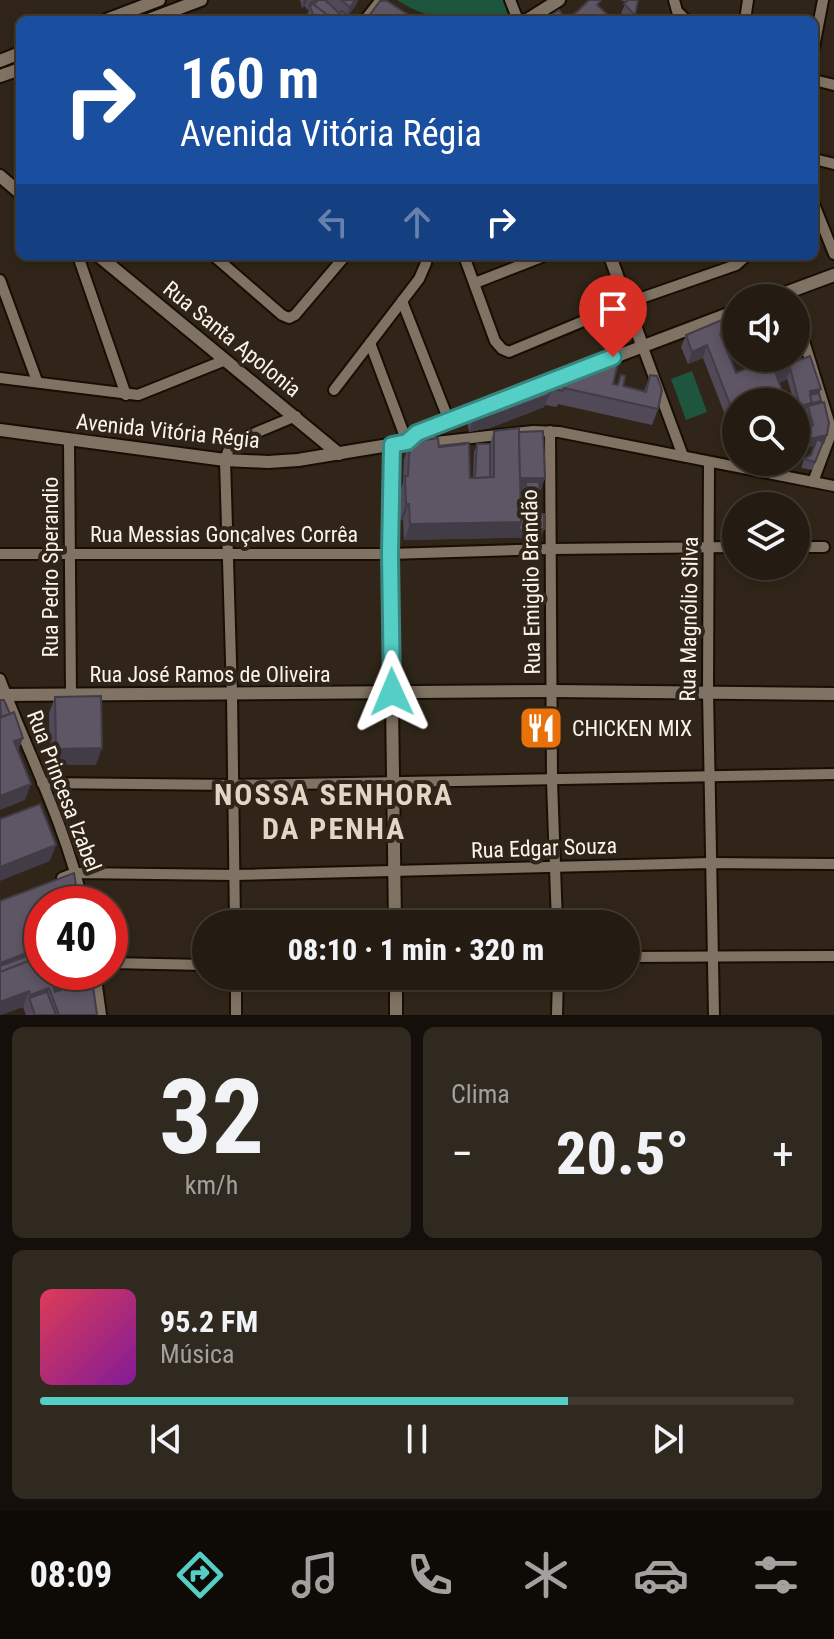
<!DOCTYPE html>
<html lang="pt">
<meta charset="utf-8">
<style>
:root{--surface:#241c12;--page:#302920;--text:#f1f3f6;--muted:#a3a19f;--line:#413a32;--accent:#55cec5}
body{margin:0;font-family:"Roboto Condensed",sans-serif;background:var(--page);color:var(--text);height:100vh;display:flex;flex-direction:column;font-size:30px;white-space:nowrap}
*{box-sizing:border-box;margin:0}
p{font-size:26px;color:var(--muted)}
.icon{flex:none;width:44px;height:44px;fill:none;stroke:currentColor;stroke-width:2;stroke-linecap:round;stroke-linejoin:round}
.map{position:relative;height:1015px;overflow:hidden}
.side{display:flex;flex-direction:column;gap:12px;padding:12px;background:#140f0a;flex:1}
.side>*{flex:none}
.banner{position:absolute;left:16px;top:16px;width:802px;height:244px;border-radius:12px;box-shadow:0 4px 12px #0003,0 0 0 2px var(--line);background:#1a4fa0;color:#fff;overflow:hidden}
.fabs{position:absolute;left:722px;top:284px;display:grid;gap:16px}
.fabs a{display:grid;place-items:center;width:88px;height:88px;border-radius:50%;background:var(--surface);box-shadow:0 4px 12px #0003,0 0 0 2px var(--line);font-size:40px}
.speed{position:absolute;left:24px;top:886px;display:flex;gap:16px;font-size:40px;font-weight:700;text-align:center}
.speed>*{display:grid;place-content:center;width:104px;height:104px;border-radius:50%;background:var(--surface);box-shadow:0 4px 12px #0003,0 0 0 2px var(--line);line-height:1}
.speed .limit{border:12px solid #d22;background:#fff;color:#111}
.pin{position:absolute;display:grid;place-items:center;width:68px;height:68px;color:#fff;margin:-82px -34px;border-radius:50% 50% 50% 0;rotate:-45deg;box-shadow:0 0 8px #0007}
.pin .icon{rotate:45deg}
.me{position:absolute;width:88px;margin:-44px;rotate:359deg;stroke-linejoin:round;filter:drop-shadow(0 0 6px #0008)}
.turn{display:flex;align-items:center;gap:28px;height:168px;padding:0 32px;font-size:36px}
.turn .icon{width:104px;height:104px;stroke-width:2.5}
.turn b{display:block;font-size:56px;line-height:68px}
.lanes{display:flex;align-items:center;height:76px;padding:0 32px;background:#0003;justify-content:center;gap:40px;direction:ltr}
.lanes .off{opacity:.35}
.big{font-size:60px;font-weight:800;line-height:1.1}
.side .tile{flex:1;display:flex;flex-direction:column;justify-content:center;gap:12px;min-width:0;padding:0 28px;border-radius:12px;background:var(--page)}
.side .dial{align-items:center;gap:0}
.dial b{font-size:104px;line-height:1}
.song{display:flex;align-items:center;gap:24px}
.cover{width:96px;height:96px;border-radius:12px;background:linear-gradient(135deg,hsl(350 70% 55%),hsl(290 70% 35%))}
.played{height:8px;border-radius:4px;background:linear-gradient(90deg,var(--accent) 70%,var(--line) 70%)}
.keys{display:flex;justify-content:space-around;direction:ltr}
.heat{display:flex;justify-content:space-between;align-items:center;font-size:44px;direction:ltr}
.side .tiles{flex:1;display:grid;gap:12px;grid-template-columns:1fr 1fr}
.tile:last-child{grid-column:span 2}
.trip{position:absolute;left:192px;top:910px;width:448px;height:80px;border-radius:40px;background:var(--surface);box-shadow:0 4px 12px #0003,0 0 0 2px var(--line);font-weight:800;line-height:80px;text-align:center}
.tabs{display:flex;height:128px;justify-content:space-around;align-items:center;background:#0e0b07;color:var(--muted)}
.tabs .icon{width:56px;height:56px}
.tabs .current{color:var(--accent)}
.tabs b{font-size:36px;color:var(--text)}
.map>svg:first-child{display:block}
</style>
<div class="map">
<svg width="834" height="1015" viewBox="0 0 834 1015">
<rect width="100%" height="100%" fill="#302518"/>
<g fill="#1e553f">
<path d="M397 0H503L508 15C471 26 430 22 397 0Z"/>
<path d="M692 371 707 412 686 420 671 379Z"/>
</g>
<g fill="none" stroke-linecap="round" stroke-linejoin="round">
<g stroke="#170e04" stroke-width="14">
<g id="minor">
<path d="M510 0 518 20"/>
<path d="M674 0 677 11 686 20"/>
<path d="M365 20 380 1"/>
<path d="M745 20 748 0"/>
<path d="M814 47 823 0"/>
<path d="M814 80 834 85"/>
<path d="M814 159 834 164"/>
<path d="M814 204 834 254"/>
<path d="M78 256 126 395"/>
<path d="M214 256 282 315 289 318 295 315 345 256"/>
<path d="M464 256 495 341 502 349 509 352 627 303 736 265 746 256"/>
<path d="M0 280 37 381"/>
<path d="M475 283 544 256"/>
<path d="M402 301 449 421"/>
<path d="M796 315 830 425 829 439 813 482"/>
<path d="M370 343 407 442 411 443"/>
<path d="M642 345 683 456"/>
<path d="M0 378 138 395 223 361"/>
<path d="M334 390 419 279 426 263"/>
<path d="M550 431 552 781 557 924"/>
<path d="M69 440 71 695"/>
<path d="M427 443 533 431 559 432 834 486"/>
<path d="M709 462 708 692 714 1015"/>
<path d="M796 547H824"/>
<path d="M0 554H390L551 549 736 547"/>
<path d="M0 679C28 753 66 826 83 904"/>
<path d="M42 783 234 785 834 774"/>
<path d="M62 878 75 873 235 875 711 863 834 864"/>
<path d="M235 924 232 694 225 460 230 446 236 441 296 416"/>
<path d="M626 957 834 956"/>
<path d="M110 963 206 965"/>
<path d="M95 972 101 1015"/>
<path d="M236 1015V976"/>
<path d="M557 1015 558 976"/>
</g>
</g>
<g stroke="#170e04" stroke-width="16">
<g id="tertiary">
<path d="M106 20 159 0"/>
<path d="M148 20 201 0"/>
<path d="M527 20 559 0"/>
<path d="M0 61 20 53"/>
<path d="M0 76 20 69"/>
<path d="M0 176 20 193"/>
<path d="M99 256 339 454"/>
<path d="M610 256 642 345"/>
<path d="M772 298 834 275"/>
<path d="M554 380 736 311"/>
<path d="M0 430 225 460 268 462 298 460 407 442 417 433 485 407"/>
<path d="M392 445 390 554 395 924"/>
<path d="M0 695 553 691 834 694"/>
<path d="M396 976V1015"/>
</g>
</g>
<use href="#minor" stroke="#807364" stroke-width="10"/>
<use href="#tertiary" stroke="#807364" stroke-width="12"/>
</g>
<g fill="#514957">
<path d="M300 0H358L356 5 345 20H306L309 9 307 10 305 6 302 8Z"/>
<path d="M620 0H638L633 20H629L621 13 626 2Z"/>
<path d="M736 314V339L724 343 736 373 748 368 743 358H791L788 361 789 364 819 393 827 435 812 470 801 468 804 459 811 455 815 446 807 447 804 435 808 427 806 420 800 423 796 409V402H794L787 378 786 380 779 383 786 402H736V450L733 441 734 438 703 358 688 364 681 347 686 335Z"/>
<path d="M605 355 614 357 613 384 617 385 621 375 623 386 644 391 650 375 658 409 652 425 558 404 557 407 545 405 544 407 490 428 469 432 467 421 471 409 552 380 553 375H571L574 368 601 366Z"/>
<path d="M494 431 519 432 541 490H539L536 512H524L523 490 521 491V515L544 529 541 537 404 540 403 520H400V492L403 483 404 459 410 442 439 446 470 478H473L474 452 477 444H490Z"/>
<path d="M55 697 96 765H50L49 713Z"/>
<path d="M0 901 42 904V972H90L88 980 97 1015H26L23 1007 0 1015Z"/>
</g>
<g fill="#423c47">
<path d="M304 0H308L305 6 302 8Z"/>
<path d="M313 0H319L317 5 310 6 307 10 310 1Z"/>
<path d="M355 0H358L356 5 345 19 350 7Z"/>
<path d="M736 328V338L716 346 720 334Z"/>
<path d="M805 333 801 345 796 347V336Z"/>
<path d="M707 345 703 358 688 364 692 352Z"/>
<path d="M807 346 804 355 796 358V350Z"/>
<path d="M791 368 786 380 771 386 776 374Z"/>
<path d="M821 389 818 397 808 395 810 391Z"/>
<path d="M549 395 544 407 490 428 469 432 473 420Z"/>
<path d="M821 401 819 405 808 406 805 412 799 410 800 406Z"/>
<path d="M827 435 824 444 807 447 810 439Z"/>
<path d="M519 478H545L541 490H526V482L523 490 514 491Z"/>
<path d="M540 503 536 512H524L527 504Z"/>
<path d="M406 504H409L403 520H400Z"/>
<path d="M521 522 544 529 541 537 404 540 410 524Z"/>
<path d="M23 738 17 754 14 741Z"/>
<path d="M102 748 96 765H50L56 749Z"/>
<path d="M31 784 25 800 0 810V796Z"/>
<path d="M56 845 50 861 0 881V867Z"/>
<path d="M42 947 37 962 0 986V963Z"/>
<path d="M90 972 85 988 51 992 53 986Z"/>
<path d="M49 988 43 1004 29 998 24 1011 30 995Z"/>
<path d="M29 991 23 1007 0 1015V1002Z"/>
</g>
<g fill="#5e5565" stroke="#423c47" stroke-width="2">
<path d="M318 0H325L340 14 342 11 347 15 344 20H334L314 5Z"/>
<path d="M341 0H355L350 7Z"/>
<path d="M589 0H601L597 5 610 17 608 20H544L559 10 566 20 579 10Z"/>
<path d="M628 0H638L635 15 624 4Z"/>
<path d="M380 1H387L410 16 421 20H366Z"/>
<path d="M313 4 334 20H315L310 6Z"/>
<path d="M788 291 792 293 794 298H771Z"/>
<path d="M796 305 805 333 796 336Z"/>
<path d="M736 314V328L720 334 736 373 756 365 753 358H787L791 368 776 374 786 402H769L765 391 768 402H736V420L707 345 692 352 686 335Z"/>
<path d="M804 337 807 346 796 350V340Z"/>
<path d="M616 351 614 357 619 358 613 384 618 385 621 375 625 376 623 386 646 392 650 375 657 376 662 390 658 409 564 388 563 391 551 388 553 375 559 372 572 375 574 368 587 363 602 366 605 355Z"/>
<path d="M810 356 821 389 810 391 812 403 800 406 789 364Z"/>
<path d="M552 380 549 395 495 415 473 420 471 409Z"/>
<path d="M819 393 821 401 812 403 810 395Z"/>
<path d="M824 402 829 423 827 435 810 439 807 427 813 425 808 406Z"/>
<path d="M805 409 807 417 802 419 799 410Z"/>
<path d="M519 428 521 522 410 524 409 504H406L405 476H408L410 442 438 438 439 447 469 443 470 478 494 477V431Z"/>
<path d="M543 431 545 478H520L519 432Z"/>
<path d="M817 439 823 442 815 462 804 459 811 455Z"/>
<path d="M465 443V444L439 447V446Z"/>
<path d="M477 444H490V477L475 478Z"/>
<path d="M526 482H539L540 503 527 504Z"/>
<path d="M521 514H544V529L518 530 521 522Z"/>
<path d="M101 696 102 748 56 749 55 697Z"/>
<path d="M0 700H4L10 714 1 717Z"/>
<path d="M14 712 23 738 14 741 31 784 0 796V718Z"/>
<path d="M40 804 56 845 0 867V819Z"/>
<path d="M74 873 79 904H42V947L0 963V901Z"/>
<path d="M41 951 42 956 0 972V966Z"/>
<path d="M42 956V972H90L53 986 55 992 92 979 97 1015H59L49 988 30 995 29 991 0 1002V972Z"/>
<path d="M47 992 56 1015H35L29 998Z"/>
</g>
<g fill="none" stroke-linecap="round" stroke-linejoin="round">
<g stroke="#378680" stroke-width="20">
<path id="route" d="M392 692 390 554 392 445 407 442 417 433 613 357"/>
</g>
<use href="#route" stroke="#55cec5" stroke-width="14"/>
</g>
<defs>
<g id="restaurant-square" transform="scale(2.3)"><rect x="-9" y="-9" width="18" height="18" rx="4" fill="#e8710a" stroke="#302518"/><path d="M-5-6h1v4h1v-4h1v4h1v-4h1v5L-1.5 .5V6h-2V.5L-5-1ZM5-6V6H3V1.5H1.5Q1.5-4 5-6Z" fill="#fff"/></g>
</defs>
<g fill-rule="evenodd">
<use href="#restaurant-square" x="541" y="728"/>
</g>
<g text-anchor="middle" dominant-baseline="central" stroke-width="8" stroke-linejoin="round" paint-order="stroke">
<g font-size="22" fill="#fbf4eb" stroke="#302518">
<text transform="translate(232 339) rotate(39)">Rua Santa Apolonia</text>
<text transform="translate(168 431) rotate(6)">Avenida Vitória Régia</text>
<text x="224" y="534">Rua Messias Gonçalves Corrêa</text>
<text transform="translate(50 567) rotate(-90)">Rua Pedro Sperandio</text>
<text transform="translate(531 582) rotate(-91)">Rua Emigdio Brandão</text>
<text transform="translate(689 619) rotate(-89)">Rua Magnólio Silva</text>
<text x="210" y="674">Rua José Ramos de Oliveira</text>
<text transform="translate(64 791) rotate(69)">Rua Princesa Izabel</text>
<text transform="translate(544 848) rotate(-2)">Rua Edgar Souza</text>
</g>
<g font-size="22" fill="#fbf4eb" stroke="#302518" text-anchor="start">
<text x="572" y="728">CHICKEN MIX</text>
</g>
<g font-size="30" font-weight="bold" letter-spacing="2" fill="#e4d5c5" stroke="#302518">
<text x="334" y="794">NOSSA SENHORA<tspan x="334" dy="34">DA PENHA</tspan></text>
</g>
</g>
</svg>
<div class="fabs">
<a><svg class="icon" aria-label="sound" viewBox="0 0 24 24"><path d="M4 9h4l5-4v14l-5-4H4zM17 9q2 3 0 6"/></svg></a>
<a><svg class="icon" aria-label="search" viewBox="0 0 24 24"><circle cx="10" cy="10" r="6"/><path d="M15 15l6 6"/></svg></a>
<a><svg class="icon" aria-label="layers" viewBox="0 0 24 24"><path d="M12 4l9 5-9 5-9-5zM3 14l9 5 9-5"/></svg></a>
</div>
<div class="speed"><div class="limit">40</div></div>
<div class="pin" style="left:613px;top:357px;background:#d93025"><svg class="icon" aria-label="arrive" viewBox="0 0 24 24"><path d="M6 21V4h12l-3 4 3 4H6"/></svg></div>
<svg class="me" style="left:392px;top:692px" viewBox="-20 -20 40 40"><path d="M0-17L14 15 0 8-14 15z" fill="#55cec5" stroke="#fff" stroke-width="4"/></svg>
<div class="trip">08:10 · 1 min · 320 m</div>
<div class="banner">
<div class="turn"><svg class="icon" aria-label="right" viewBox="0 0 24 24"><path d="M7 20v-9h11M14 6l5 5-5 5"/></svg><div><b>160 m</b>Avenida Vitória Régia</div></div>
<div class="lanes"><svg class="icon off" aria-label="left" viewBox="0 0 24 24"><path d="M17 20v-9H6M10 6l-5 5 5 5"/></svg><svg class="icon off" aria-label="ahead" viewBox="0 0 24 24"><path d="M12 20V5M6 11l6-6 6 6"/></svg><svg class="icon" aria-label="right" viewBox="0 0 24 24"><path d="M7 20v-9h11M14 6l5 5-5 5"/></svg></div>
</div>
</div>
<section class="side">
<div class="tiles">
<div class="tile dial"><b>32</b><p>km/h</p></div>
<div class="tile"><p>Clima</p>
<div class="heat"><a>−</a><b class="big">20.5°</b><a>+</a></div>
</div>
<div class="tile">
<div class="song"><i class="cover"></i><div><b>95.2 FM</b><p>Música</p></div></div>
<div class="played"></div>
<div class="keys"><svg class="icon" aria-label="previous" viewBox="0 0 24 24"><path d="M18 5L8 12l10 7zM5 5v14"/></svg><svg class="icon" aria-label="pause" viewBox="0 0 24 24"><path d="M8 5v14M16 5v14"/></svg><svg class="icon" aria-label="next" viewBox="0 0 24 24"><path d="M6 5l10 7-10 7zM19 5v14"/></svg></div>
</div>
</div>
</section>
<nav class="tabs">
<b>08:09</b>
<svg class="icon current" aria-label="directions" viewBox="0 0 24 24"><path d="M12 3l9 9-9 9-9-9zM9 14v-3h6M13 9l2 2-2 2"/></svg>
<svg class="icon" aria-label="music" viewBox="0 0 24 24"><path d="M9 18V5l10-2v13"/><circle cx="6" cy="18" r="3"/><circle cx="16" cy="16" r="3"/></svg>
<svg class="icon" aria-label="phone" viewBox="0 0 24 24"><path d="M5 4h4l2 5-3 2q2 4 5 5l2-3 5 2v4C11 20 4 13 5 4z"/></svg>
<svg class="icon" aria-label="climate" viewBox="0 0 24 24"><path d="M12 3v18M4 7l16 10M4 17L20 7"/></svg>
<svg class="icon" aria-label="car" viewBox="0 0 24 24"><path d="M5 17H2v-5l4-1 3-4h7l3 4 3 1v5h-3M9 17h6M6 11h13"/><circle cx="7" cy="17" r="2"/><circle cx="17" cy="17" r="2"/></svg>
<svg class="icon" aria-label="filters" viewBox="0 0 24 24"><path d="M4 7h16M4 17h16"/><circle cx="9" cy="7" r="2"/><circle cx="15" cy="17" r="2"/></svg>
</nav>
